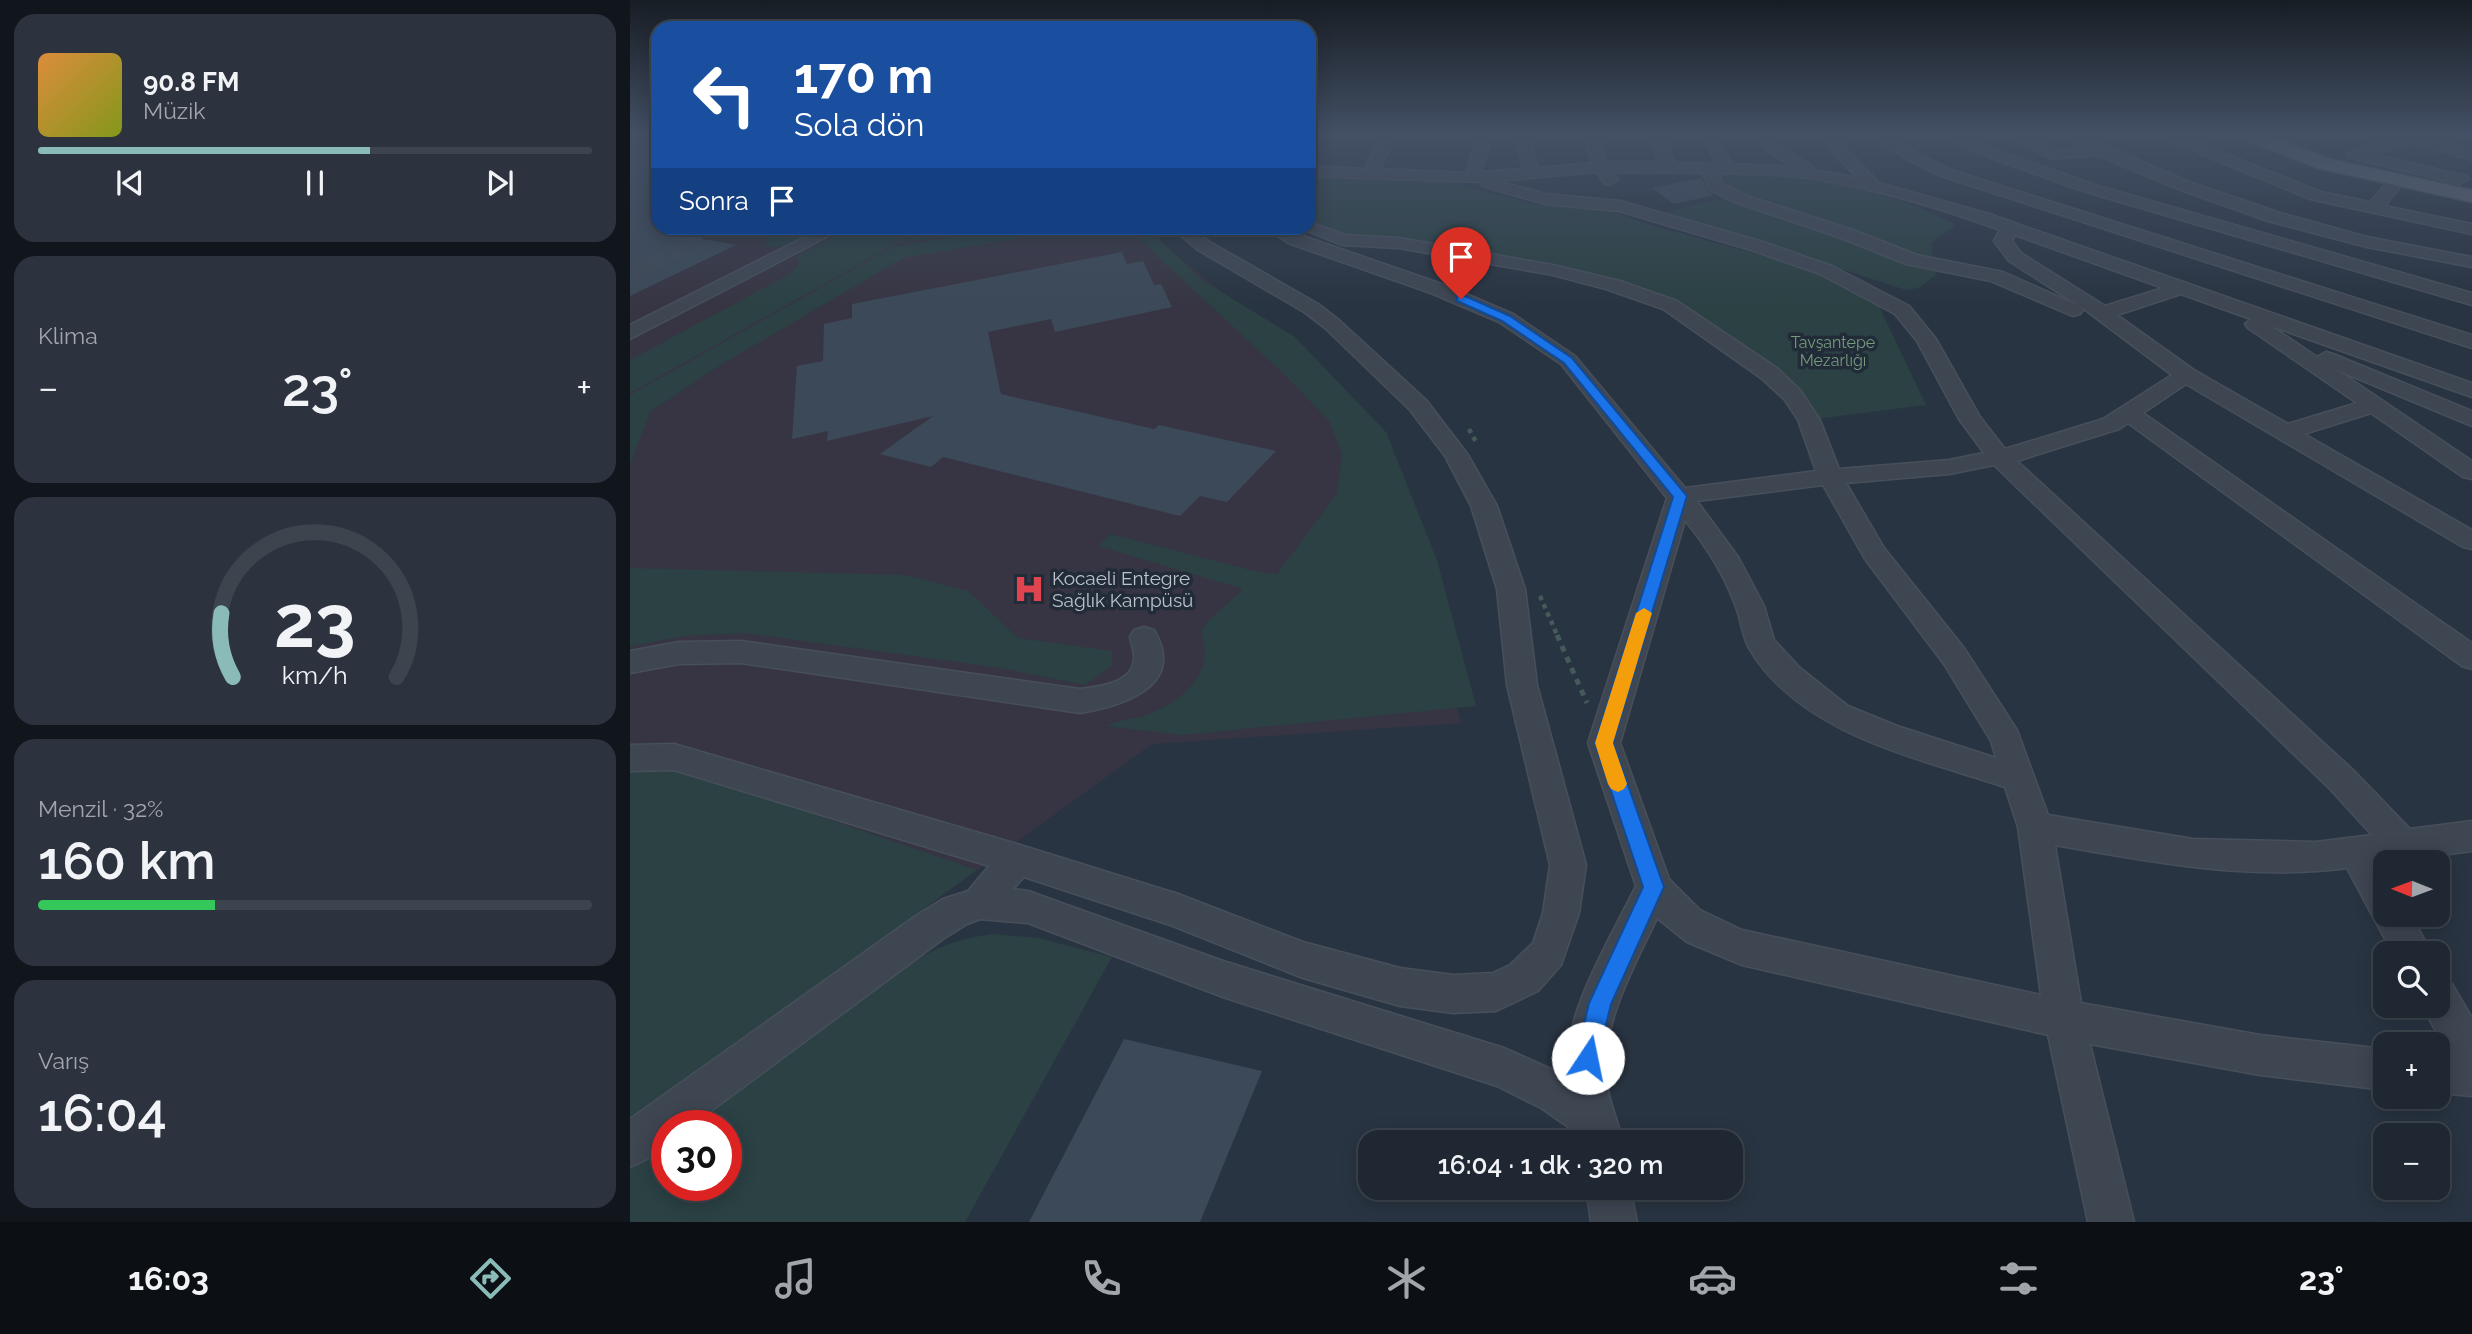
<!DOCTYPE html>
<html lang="tr">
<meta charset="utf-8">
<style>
:root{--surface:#1f2732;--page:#2c333e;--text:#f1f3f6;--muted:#a1a5ac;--line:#3c444d;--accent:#8bbbb9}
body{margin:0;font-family:Raleway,sans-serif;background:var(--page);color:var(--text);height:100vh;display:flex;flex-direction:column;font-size:26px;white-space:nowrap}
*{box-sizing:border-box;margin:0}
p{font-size:23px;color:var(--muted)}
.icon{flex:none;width:38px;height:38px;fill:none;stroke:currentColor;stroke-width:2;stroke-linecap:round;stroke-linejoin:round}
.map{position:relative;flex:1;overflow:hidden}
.details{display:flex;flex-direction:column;gap:14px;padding:14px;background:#11151c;width:630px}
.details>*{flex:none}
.guide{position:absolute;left:21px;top:21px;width:665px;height:214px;border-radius:21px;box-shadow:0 4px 18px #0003,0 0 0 2px var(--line);background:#1a4fa0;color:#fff;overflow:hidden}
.needle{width:46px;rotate:271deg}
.fabs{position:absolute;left:1743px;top:850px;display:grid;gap:14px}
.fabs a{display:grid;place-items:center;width:77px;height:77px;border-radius:14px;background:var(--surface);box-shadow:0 4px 18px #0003,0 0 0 2px var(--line);font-size:35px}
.speed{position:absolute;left:21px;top:1110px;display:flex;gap:14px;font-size:35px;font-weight:700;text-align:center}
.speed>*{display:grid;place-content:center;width:91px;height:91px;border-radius:50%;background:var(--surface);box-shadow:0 4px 18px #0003,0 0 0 2px var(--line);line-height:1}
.speed .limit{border:10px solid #d22;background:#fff;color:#111}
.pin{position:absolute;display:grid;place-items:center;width:60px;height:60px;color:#fff;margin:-72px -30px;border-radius:50% 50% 50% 0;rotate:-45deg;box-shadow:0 0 7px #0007}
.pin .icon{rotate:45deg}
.me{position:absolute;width:77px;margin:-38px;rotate:11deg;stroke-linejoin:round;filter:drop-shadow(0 0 5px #0008)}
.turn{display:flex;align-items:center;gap:24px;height:147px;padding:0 28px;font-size:32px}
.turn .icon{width:91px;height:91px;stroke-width:2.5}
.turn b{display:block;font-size:49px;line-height:60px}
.then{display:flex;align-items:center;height:66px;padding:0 28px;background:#0003;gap:14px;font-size:26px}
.big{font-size:52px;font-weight:600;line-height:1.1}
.details .tile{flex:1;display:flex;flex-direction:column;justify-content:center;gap:10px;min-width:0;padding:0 24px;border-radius:21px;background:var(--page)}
.details .dial{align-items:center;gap:0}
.dial svg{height:182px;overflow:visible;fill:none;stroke:var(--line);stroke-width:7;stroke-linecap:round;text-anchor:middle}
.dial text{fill:var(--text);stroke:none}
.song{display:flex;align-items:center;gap:21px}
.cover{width:84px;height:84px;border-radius:10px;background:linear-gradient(135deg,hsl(30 70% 55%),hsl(70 70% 35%))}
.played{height:7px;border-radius:4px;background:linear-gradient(90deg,var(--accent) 60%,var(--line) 60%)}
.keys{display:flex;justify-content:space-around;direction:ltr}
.heat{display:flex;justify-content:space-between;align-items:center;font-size:38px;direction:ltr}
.charge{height:10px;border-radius:5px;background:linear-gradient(90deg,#34c759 32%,var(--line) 0)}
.trip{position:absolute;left:728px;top:1130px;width:385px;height:70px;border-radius:21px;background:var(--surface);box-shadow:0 4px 18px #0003,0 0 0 2px var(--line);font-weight:600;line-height:70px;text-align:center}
.menu{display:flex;height:112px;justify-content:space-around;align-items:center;background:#0c1014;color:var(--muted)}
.menu .icon{width:49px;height:49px}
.menu .selected{color:var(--accent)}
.menu b{font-size:32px;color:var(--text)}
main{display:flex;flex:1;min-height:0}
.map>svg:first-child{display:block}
</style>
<main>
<section class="details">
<div class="tile">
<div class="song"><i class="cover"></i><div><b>90.8 FM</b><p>Müzik</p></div></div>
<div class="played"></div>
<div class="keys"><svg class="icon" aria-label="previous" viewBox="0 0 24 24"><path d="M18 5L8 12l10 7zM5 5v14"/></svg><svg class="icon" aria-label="pause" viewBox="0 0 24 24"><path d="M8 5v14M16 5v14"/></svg><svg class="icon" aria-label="next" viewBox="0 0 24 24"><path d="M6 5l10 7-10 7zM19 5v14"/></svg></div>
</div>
<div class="tile"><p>Klima</p>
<div class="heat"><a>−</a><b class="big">23°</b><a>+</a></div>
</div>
<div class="tile dial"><svg viewBox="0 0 100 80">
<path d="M14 69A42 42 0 1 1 86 69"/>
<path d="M14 69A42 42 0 0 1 9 41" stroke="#8bbbb9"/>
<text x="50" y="56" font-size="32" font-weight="700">23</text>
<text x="50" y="72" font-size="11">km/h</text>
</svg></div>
<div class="tile"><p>Menzil · 32%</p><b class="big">160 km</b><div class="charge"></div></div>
<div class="tile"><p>Varış</p><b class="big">16:04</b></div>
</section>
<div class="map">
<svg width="1842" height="1222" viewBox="0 0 1842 1222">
<rect width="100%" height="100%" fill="#293442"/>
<path fill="#373543" d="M0 134H28V228H514L650 341 763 454 831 723 522 744 0 1121Z"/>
<g fill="#2b4143">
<path d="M1103 173C1181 177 1256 188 1326 225L1301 243 1306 275 1288 288 1276 290 1035 212 1093 199 1105 193 1090 174Z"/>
<path d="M679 175 813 181 908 205 976 209 1017 224 1192 272 1249 306 1296 405 1179 420 1130 358 985 284 716 235 679 223Z"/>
<path d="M158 228H191L155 248 132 246 140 242 133 240Z"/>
<path d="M220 228H294L0 393V360L160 274 169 263 167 256Z"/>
<path d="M300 228H358L268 244Z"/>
<path d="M368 228H449L273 258 89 366 20 412 0 465V395L263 247Z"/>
<path d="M487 228H518L572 280 665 337 756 432 807 560 846 706 552 735 476 726C488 720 500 720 513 716 549 704 587 674 571 633L575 624 613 589 468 546 481 534 628 572 647 574 707 494 712 454 699 421 656 376 507 237 494 228Z"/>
<path d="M0 568 275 575 338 591 388 638 482 651V666L455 685 371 668 115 633 56 636 0 646Z"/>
<path d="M48 768 347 870 0 1121V770Z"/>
<path d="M362 934 408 938 482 957 335 1222H0V1163L37 1136V1185H96V1125H52L268 971C303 949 321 940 362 934Z"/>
</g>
<g fill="#3c4958">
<path d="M28 144V228L51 232 46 234 106 245 0 296V154Z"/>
<path d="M1072 178 1078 191 1084 195 1044 204 1022 188Z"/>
<path d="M492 252 497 264 513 261 524 285 531 284 542 307 425 332 421 319 358 332 371 394 524 429 529 425 646 451 597 502 570 496 550 516 313 457 301 467 250 454 303 416 197 441 198 431 162 439 167 366 193 361 194 324 222 318V304Z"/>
<path d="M494 1039 632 1071 570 1222H399Z"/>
</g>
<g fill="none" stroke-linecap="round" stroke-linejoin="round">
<path stroke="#3f4957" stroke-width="17" stroke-dasharray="17 8" stroke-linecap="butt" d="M17 266 73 239"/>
<path stroke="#3f4957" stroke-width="20" stroke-dasharray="20 10" stroke-linecap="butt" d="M0 274 20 264"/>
<g stroke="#474f5b" stroke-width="3">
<g id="minor">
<path d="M679 134H692L684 146 679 147Z"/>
<path d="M751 134H765L750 169 836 173 848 134H862L851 172 893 169 888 149 891 134H905L902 149 908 168 962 163 953 134H967L976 162H1029L1020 134H1034L1044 163 1087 164 1070 134H1084L1102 164 1164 167 1134 149 1120 134H1136L1144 143 1182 166 1184 170 1227 178 1187 134H1202L1249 183 1359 214 1842 383V397L1641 326 1687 357 1696 352 1703 354 1842 411V426L1707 370 1842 461V479L1833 477 1741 413 1674 434 1842 530V549L1833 547 1556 384 1513 413 1842 643V669L1832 666 1498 423 1489 429 1387 461 1724 771 1780 829 1842 821V851L1751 863 1755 871V915H1781L1802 954H1763L1717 868C1619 881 1521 862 1425 845L1451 1003 1630 1035 1755 1049V1090L1630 1075 1460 1044 1504 1222H1458L1418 1035 1112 965 1057 942 1027 918C1005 965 972 1022 976 1075 977 1099 988 1120 993 1143H949L947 1133 911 1108 867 1086 593 997 398 923 350 919 337 924 313 939 62 1125H37V1144L15 1160 0 1167V1119L287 915 313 899 338 891 359 866 44 770 0 771V745L44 744 387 844 548 894 673 942 770 968 823 975 863 973 880 965 903 943 913 913 920 865 877 685 867 589 841 506 815 456 780 410 695 328 674 312 568 250 542 228H560L580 242 688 304 709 320 796 400 838 455 867 506 895 589 907 685 956 865 949 913 931 965 908 991 866 1011 823 1013 770 1006 673 978 543 926 394 877 383 889 398 891 593 961 874 1048 935 1075C936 1009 977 945 1006 886L958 743 1037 498 931 364 869 322 801 293 658 243 637 228H657L670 235 815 285 883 314 945 356 1055 488 1186 471 1168 420 1154 399 1131 378 1033 309 976 289 923 275 769 248 712 245 671 228H679V222L715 235 769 238 923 265 990 281 1047 301 1147 368 1170 390 1190 420 1209 469 1319 460 1354 453 1329 419 1287 341 1265 314 1190 274 1121 250 989 211 915 204 852 186 851 182 679 176V166L735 169ZM967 172 974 183 980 185 988 180 982 172 1073 173 1080 190 1102 201 1211 238 1276 264 1361 281 1443 316 1450 314 1453 310 1450 306 1542 375 1473 419 1375 449 1350 417 1306 339 1279 306 1202 266 1133 242 990 201 916 194 867 181ZM1089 173C1123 174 1157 174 1190 180 1251 190 1312 209 1370 230L1364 241 1379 261 1449 306 1373 272 1287 255 1223 230 1114 195 1093 184ZM1385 235 1533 288 1475 306 1391 253 1382 241ZM1551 294 1621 319 1615 324 1618 328 1727 403 1658 424 1564 370 1487 315ZM1364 465 1700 789 1742 835 1686 842 1563 839 1418 815 1387 730 1334 648 1254 548 1216 483 1319 474ZM1193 485 1235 559 1314 664 1361 741 1366 758 1267 726 1218 706 1170 668 1144 640 1134 606 1108 557 1067 501ZM1055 520C1076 546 1095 576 1106 607 1111 620 1112 636 1119 648 1169 734 1288 758 1375 787L1388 827 1411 995 1112 930 1070 910 1039 879 990 743Z"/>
<path d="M1240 134H1258L1286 153 1321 170 1842 335V348L1311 176 1276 159Z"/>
<path d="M1314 134H1333L1357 147 1465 185 1842 293V305L1453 191 1347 153Z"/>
<path d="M1376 134H1395L1428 151 1453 148 1428 134H1448L1559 182 1650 213 1737 237 1842 257V267L1737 247 1638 221 1548 189 1468 155 1421 159Z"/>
<path d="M1523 134H1544L1691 192 1740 202 1761 178H1773L1775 181 1755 206 1842 224V234L1680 199Z"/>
<path d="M1764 134H1798L1796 137 1842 150V160L1782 142 1743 154 1836 176 1838 179 1830 184 1720 158 1717 155 1720 152 1766 137Z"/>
<path d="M193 228H214L0 339V325Z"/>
<path d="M514 627 524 630C557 686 493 706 450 713L111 663 49 664 0 673V651L49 642 111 641 450 689C468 687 503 683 504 659 505 652 501 644 500 637L504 630Z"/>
<path d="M1808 978 1822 984 1842 1018V1096L1808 1093V1053H1818L1792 1006H1808Z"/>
<path d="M956 1188H1000L1007 1222H961Z"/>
</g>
</g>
<g stroke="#474f5b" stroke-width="3">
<path id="major" d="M1608 134H1635L1700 159 1842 190V202L1688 168 1611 138Z"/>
</g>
<g stroke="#455a5b" stroke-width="4.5" stroke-dasharray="4.5 4.5" stroke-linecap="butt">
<path d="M839 429 846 442"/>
<path d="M910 596 928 637"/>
</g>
<path stroke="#455a5b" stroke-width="5" stroke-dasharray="6 6" stroke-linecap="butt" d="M927 635 957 703"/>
<use href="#minor" fill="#3e4652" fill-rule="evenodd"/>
<use href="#major" fill="#5c6672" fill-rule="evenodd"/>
</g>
<linearGradient id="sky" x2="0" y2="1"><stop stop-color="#171d24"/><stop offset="0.44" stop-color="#435065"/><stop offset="1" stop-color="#435065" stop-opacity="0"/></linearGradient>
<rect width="1842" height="306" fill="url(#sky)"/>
<path fill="#1a73e8" stroke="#114b97" stroke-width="2" d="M827 296H835L880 316 942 358 1057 496 983 743 1034 887 981 1004 966 1066 958 1069 949 1066 946 1058 959 1003 1013 887 965 743 1043 497 934 363 872 321 827 301Z"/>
<path fill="#f59e0b" d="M1014 608 1022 613 983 743 997 784 994 789 988 792 981 789 978 784 965 743 1006 613Z"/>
<defs>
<g id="hospital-bare" transform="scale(2.415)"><path d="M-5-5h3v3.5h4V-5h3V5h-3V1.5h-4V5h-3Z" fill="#e0444e" stroke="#222b38" stroke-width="2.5" paint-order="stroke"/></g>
</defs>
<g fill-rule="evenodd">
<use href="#hospital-bare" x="399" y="589"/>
</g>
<g text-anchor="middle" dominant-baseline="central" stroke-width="7" stroke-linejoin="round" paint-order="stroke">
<g font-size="16" fill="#749b7c" stroke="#222b38">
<text x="1203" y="342">Tavşantepe<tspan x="1203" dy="18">Mezarlığı</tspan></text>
</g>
<g font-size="19" fill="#bbc2cc" stroke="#222b38" text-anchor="start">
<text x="422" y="578">Kocaeli Entegre<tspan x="422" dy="22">Sağlık Kampüsü</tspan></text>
</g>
</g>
</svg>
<div class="fabs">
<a><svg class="needle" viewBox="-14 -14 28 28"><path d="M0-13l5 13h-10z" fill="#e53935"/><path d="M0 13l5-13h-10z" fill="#a1a5ac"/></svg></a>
<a><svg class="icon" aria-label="search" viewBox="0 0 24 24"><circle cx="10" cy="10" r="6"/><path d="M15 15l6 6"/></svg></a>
<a>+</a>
<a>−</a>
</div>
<div class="speed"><div class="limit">30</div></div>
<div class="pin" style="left:831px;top:299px;background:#d93025"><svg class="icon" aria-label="arrive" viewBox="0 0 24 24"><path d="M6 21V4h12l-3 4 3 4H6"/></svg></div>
<svg class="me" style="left:958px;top:1058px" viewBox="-20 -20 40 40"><circle r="19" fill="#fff"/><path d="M0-13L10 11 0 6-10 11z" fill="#1a73e8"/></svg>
<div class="trip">16:04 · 1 dk · 320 m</div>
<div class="guide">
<div class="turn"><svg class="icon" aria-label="left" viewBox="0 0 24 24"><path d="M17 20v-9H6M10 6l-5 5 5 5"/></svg><div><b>170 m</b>Sola dön</div></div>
<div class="then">Sonra<svg class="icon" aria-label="arrive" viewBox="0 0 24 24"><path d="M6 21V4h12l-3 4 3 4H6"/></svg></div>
</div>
</div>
</main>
<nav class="menu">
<b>16:03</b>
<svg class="icon selected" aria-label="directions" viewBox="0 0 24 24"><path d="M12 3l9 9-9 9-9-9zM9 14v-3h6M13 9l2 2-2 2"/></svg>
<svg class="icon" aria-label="music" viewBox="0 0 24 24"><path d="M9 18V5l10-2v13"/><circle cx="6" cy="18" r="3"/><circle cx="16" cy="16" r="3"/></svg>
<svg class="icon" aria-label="phone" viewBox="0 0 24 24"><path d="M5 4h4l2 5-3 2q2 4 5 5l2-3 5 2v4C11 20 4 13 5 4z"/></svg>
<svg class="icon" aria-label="climate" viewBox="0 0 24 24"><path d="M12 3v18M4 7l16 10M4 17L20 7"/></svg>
<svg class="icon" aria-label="car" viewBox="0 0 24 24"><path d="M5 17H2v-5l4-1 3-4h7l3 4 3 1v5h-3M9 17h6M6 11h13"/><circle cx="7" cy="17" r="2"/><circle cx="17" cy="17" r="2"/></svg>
<svg class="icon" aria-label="filters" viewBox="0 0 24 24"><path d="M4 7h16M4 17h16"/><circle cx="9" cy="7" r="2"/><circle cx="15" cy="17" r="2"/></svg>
<b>23°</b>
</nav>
